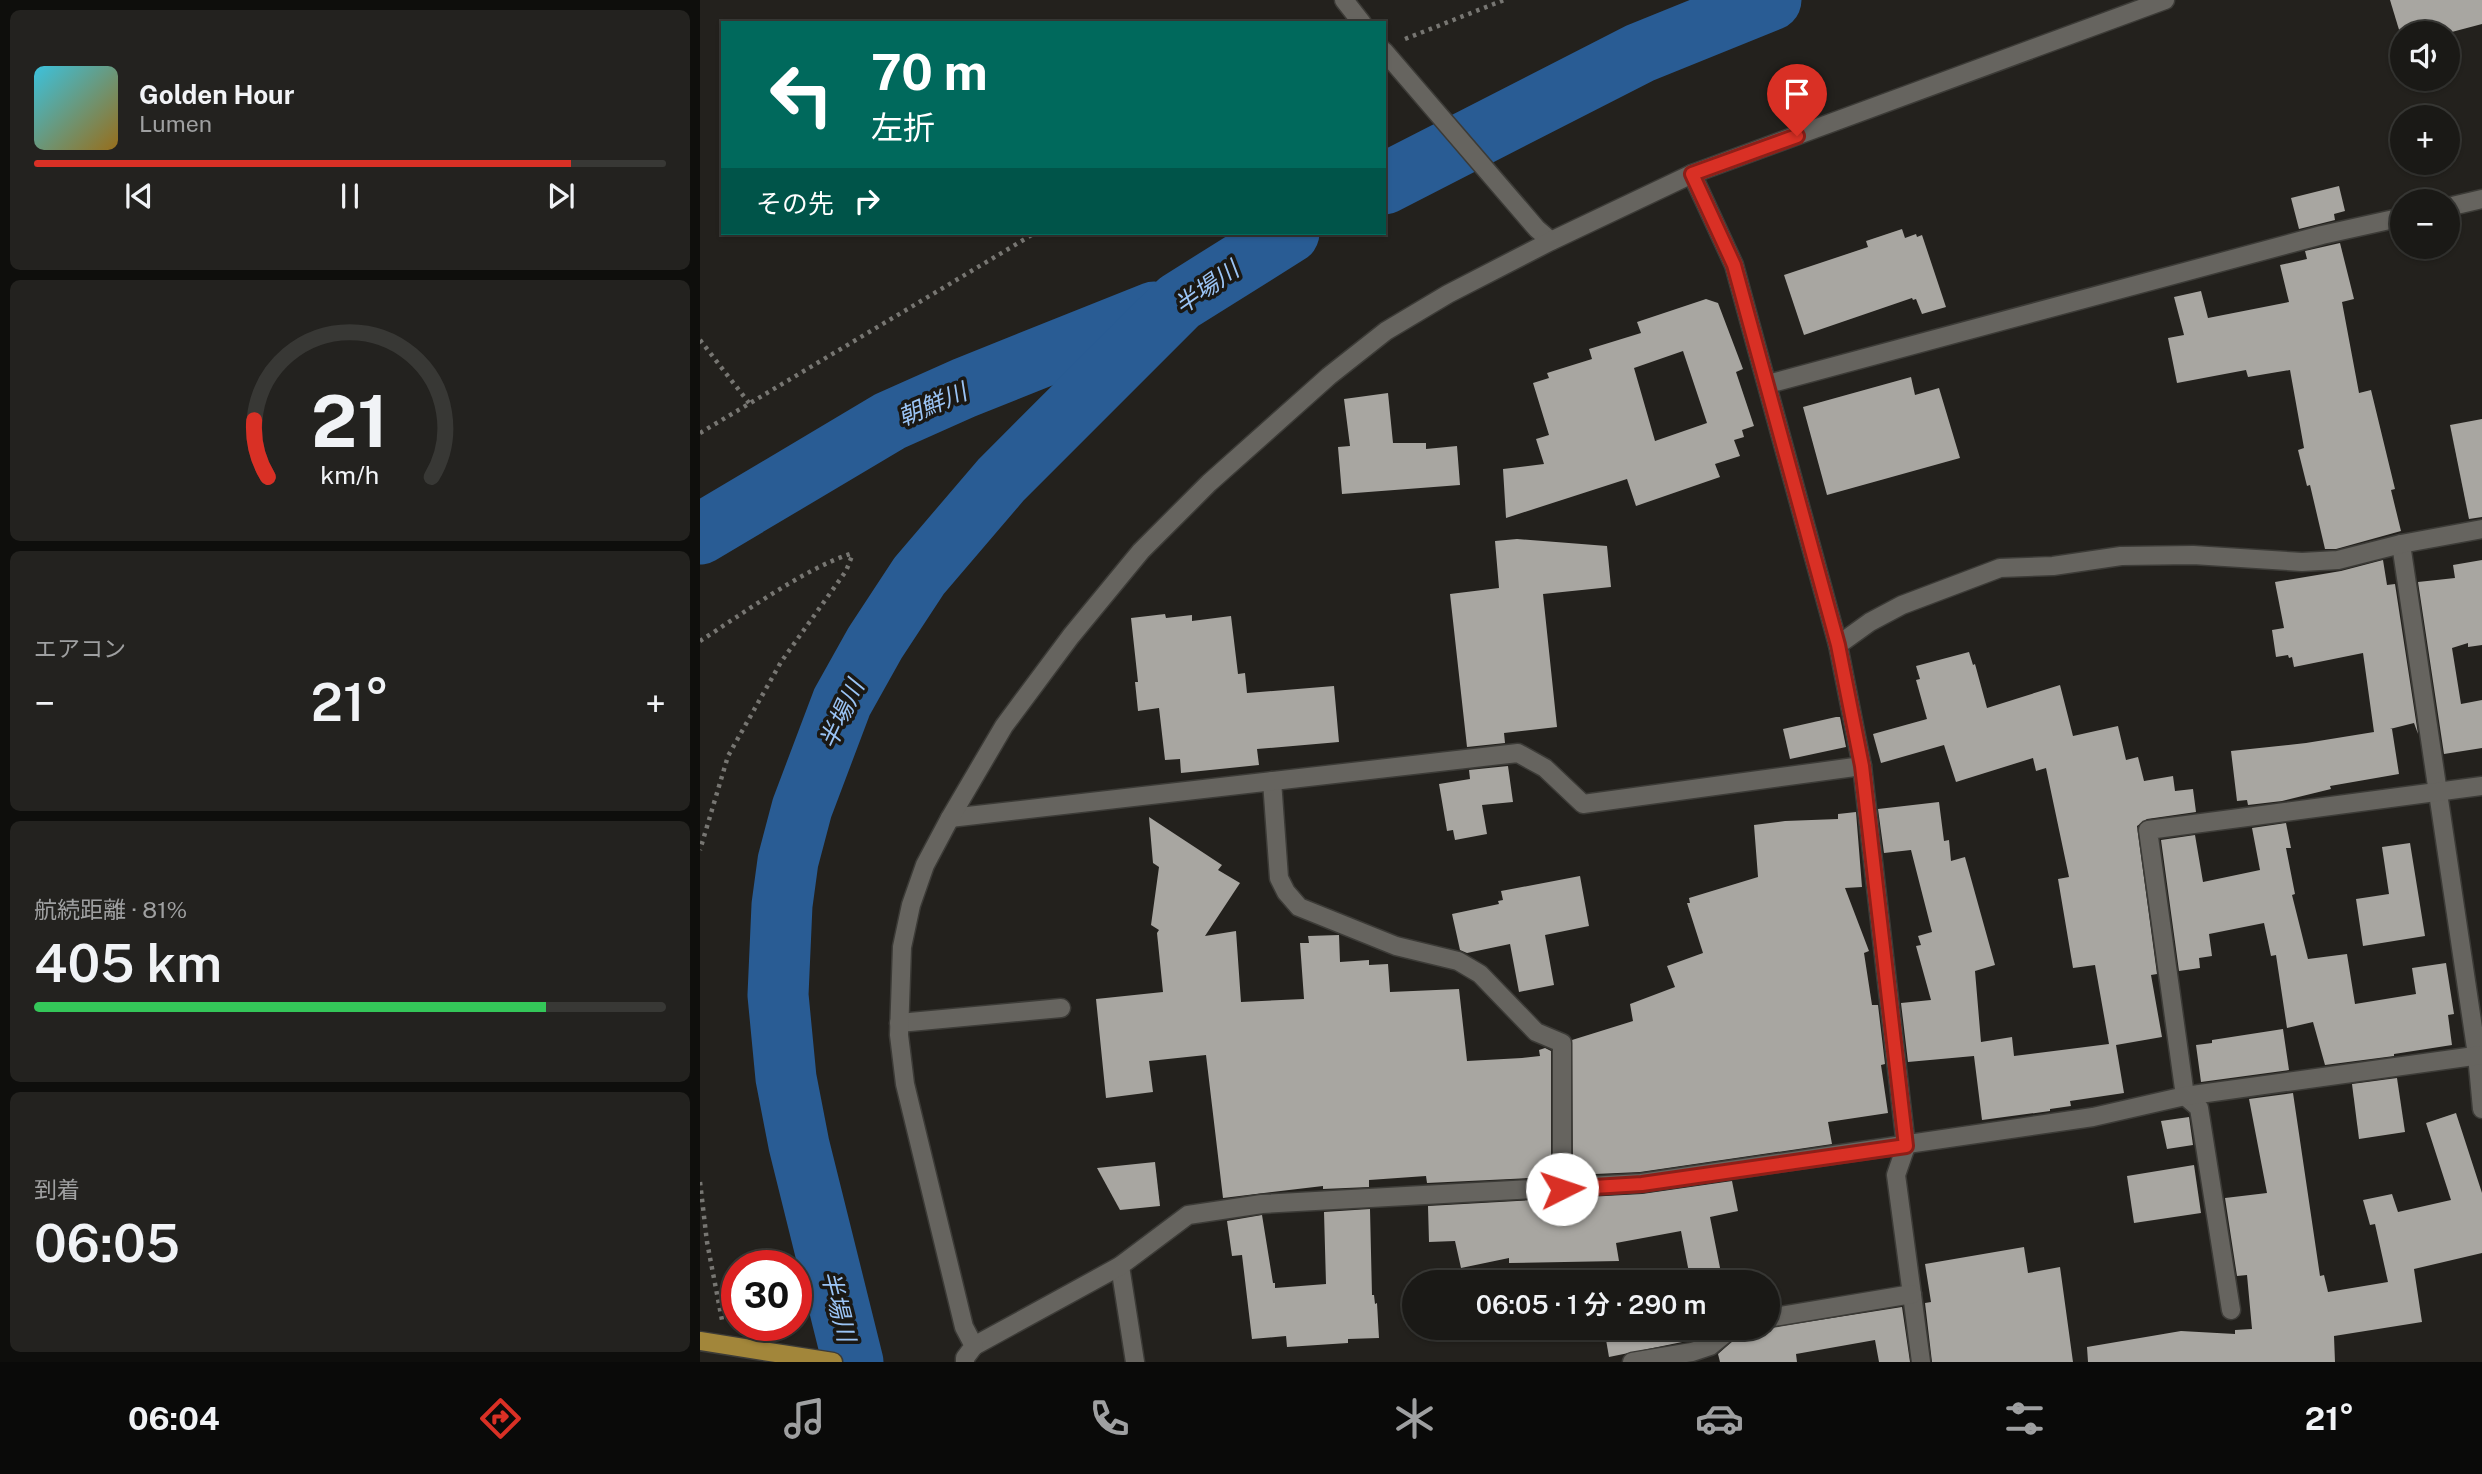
<!DOCTYPE html>
<html lang="ja">
<meta charset="utf-8">
<style>
:root{--surface:#1a1916;--page:#23221f;--text:#f1f3f6;--muted:#9fa0a1;--line:#383835;--accent:#d93025}
body{margin:0;font-family:"Public Sans","Noto Sans JP",sans-serif;background:var(--page);color:var(--text);height:100vh;display:flex;flex-direction:column;font-size:26px;white-space:nowrap}
*{box-sizing:border-box;margin:0}
p{font-size:23px;color:var(--muted)}
.icon{flex:none;width:38px;height:38px;fill:none;stroke:currentColor;stroke-width:2;stroke-linecap:round;stroke-linejoin:round}
.map{position:relative;flex:1;overflow:hidden}
.panel{display:flex;flex-direction:column;gap:10px;padding:10px;background:#0e0e0c;width:700px}
.panel>*{flex:none}
.banner{position:absolute;left:21px;top:21px;width:665px;height:214px;border-radius:0px;box-shadow:0 2px 5px #0004,0 0 0 2px var(--line);background:#00695c;color:#fff;overflow:hidden}
.buttons{position:absolute;left:1690px;top:21px;display:grid;gap:14px}
.buttons a{display:grid;place-items:center;width:70px;height:70px;border-radius:50%;background:var(--surface);box-shadow:0 2px 5px #0004,0 0 0 2px var(--line);font-size:35px}
.speed{position:absolute;left:21px;top:1250px;display:flex;gap:14px;font-size:35px;font-weight:700;text-align:center}
.speed>*{display:grid;place-content:center;width:91px;height:91px;border-radius:50%;background:var(--surface);box-shadow:0 2px 5px #0004,0 0 0 2px var(--line);line-height:1}
.speed .limit{border:10px solid #d22;background:#fff;color:#111}
.pin{position:absolute;display:grid;place-items:center;width:60px;height:60px;color:#fff;margin:-72px -30px;border-radius:50% 50% 50% 0;rotate:-45deg;box-shadow:0 0 7px #0007}
.pin .icon{rotate:45deg}
.me{position:absolute;width:77px;margin:-38px;rotate:86deg;stroke-linejoin:round;filter:drop-shadow(0 0 5px #0008)}
.turn{display:flex;align-items:center;gap:24px;height:147px;padding:0 35px;font-size:32px}
.turn .icon{width:91px;height:91px;stroke-width:2.5}
.turn b{display:block;font-size:49px;line-height:60px}
.then{display:flex;align-items:center;height:66px;padding:0 35px;background:#0003;gap:14px;font-size:26px}
.big{font-size:52px;font-weight:600;line-height:1.1}
.panel .tile{flex:1;display:flex;flex-direction:column;justify-content:center;gap:10px;min-width:0;padding:0 24px;border-radius:10px;background:var(--page)}
.panel .dial{align-items:center;gap:0}
.dial svg{height:182px;overflow:visible;fill:none;stroke:var(--line);stroke-width:7;stroke-linecap:round;text-anchor:middle}
.dial text{fill:var(--text);stroke:none}
.song{display:flex;align-items:center;gap:21px}
.cover{width:84px;height:84px;border-radius:10px;background:linear-gradient(135deg,hsl(190 70% 55%),hsl(40 70% 35%))}
.played{height:7px;border-radius:4px;background:linear-gradient(90deg,var(--accent) 85%,var(--line) 85%)}
.keys{display:flex;justify-content:space-around;direction:ltr}
.heat{display:flex;justify-content:space-between;align-items:center;font-size:38px;direction:ltr}
.charge{height:10px;border-radius:5px;background:linear-gradient(90deg,#34c759 81%,var(--line) 0)}
.trip{position:absolute;left:702px;top:1270px;width:378px;height:70px;border-radius:35px;background:var(--surface);box-shadow:0 2px 5px #0004,0 0 0 2px var(--line);font-weight:600;line-height:70px;text-align:center}
.menu{display:flex;height:112px;justify-content:space-around;align-items:center;background:#0a0a09;color:var(--muted)}
.menu .icon{width:49px;height:49px}
.menu .current{color:var(--accent)}
.menu b{font-size:32px;color:var(--text)}
main{display:flex;flex:1;min-height:0}
.map>svg:first-child{display:block}
</style>
<main>
<section class="panel">
<div class="tile">
<div class="song"><i class="cover"></i><div><b>Golden Hour</b><p>Lumen</p></div></div>
<div class="played"></div>
<div class="keys"><svg class="icon" aria-label="previous" viewBox="0 0 24 24"><path d="M18 5L8 12l10 7zM5 5v14"/></svg><svg class="icon" aria-label="pause" viewBox="0 0 24 24"><path d="M8 5v14M16 5v14"/></svg><svg class="icon" aria-label="next" viewBox="0 0 24 24"><path d="M6 5l10 7-10 7zM19 5v14"/></svg></div>
</div>
<div class="tile dial"><svg viewBox="0 0 100 80">
<path d="M14 69A42 42 0 1 1 86 69"/>
<path d="M14 69A42 42 0 0 1 8 44" stroke="#d93025"/>
<text x="50" y="56" font-size="32" font-weight="700">21</text>
<text x="50" y="72" font-size="11">km/h</text>
</svg></div>
<div class="tile"><p>エアコン</p>
<div class="heat"><a>−</a><b class="big">21°</b><a>+</a></div>
</div>
<div class="tile"><p>航続距離 · 81%</p><b class="big">405 km</b><div class="charge"></div></div>
<div class="tile"><p>到着</p><b class="big">06:05</b></div>
</section>
<div class="map">
<svg width="1782" height="1362" viewBox="0 0 1782 1362">
<rect width="100%" height="100%" fill="#23211d"/>
<g fill="none" stroke-linecap="round" stroke-linejoin="round">
<g stroke="#295c94" stroke-width="61">
<path d="M684 184 940 53 1071 0"/>
<path d="M0 534 190 421 264 388 454 312"/>
<path d="M153 1362 99 1145 86 1078 78 995 82 905 88 861 102 808 142 702 175 643 219 576 301 480 479 302 589 233"/>
</g>
</g>
<g fill="#a8a6a1" fill-rule="evenodd">
<path d="M1690 0H1782V24L1748 33H1700Z"/>
<path d="M1639 186 1645 211 1634 214 1635 220 1599 229 1591 198Z"/>
<path d="M1202 229 1205 238 1216 234 1217 237 1222 235 1246 307 1222 314 1216 299 1213 300 1212 298 1104 335 1084 275 1168 247 1166 241Z"/>
<path d="M1640 243 1654 299 1642 302 1659 393 1671 390 1695 489 1691 490 1701 531 1636 549H1625L1610 485 1607 486 1598 450 1604 448 1590 370 1548 377 1546 370 1477 383 1468 338 1484 335 1474 297 1501 291 1508 318 1589 302 1580 265 1607 259 1605 251Z"/>
<path d="M1006 299 1018 303 1043 369 1036 372 1054 426 1042 430 1044 437 1034 440 1040 456 1015 464 1020 477 936 506 927 479 806 518 803 469 844 464 836 439 849 435 833 383 849 378 847 373 892 359 889 349 941 333 937 322ZM983 351 1007 423 955 441 934 368Z"/>
<path d="M1211 377 1215 395 1239 388 1260 458 1127 495 1103 407Z"/>
<path d="M688 393 693 443H726V449L757 446 760 485 642 494 638 447 650 446 644 399Z"/>
<path d="M1782 419V517L1769 519 1750 425Z"/>
<path d="M817 539 907 546 911 587 843 594 857 727 804 733 805 743 767 747 750 594 799 588 795 541Z"/>
<path d="M1683 560 1687 585 1695 584 1718 734 1714 723 1690 729H1692L1699 774 1630 786 1631 789 1582 801 1548 805 1547 800 1537 801 1531 751 1606 743 1674 732 1663 653 1594 667 1592 657 1589 658 1588 655 1576 657 1572 630 1584 628 1575 582 1641 571Z"/>
<path d="M1782 560V645L1768 647V643L1752 648 1761 704 1782 700V748L1744 754 1718 582 1755 578 1753 565Z"/>
<path d="M465 614 466 618 492 615V621L531 616 538 674 545 673 547 693 634 686 639 742 557 749 559 765 481 773 480 759 465 760 459 708 438 711 435 682H438L431 618Z"/>
<path d="M1269 652 1273 665 1275 664 1287 708 1360 685 1373 736 1418 726 1426 760 1438 757 1444 781 1473 776 1475 791 1493 789 1496 812 1447 819 1437 826 1457 974 1451 975 1462 1037 1416 1045 1424 1093 1370 1101 1371 1106 1350 1109V1111L1282 1120 1274 1056 1208 1062 1201 1003 1231 1000 1216 946 1221 945 1218 936 1232 932 1211 850 1184 853 1178 809 1239 802 1244 841 1249 840 1251 861 1265 857 1295 965 1275 971 1281 1042 1312 1037 1314 1056 1409 1044 1395 965 1373 968 1358 879 1369 877 1346 768 1336 771 1333 758 1256 782 1244 745 1181 763 1173 734 1227 719 1216 680 1220 679 1216 666Z"/>
<path d="M1136 717H1140L1146 747 1090 759 1083 729Z"/>
<path d="M808 766 813 802 782 805 787 834 755 840 753 830 747 831 739 784 770 779 769 770Z"/>
<path d="M1156 812 1162 887 1145 888 1169 951 1164 953 1172 1005H1178L1185 1064 1181 1065 1188 1113 1128 1122 1132 1144 940 1172 873 1175 872 1040 933 1021 930 1004 975 987 967 966 1003 953 987 903H990L989 898 1058 877 1054 825 1085 821 1138 819V814Z"/>
<path d="M449 817 522 865 518 870 540 883 505 936 536 931 541 1002 604 999 600 943H609L608 936 639 935 640 962 669 960V965L688 964 690 992 759 989 767 1061 822 1058 840 1056 839 1050 845 1048 851 1051V1177L727 1183 726 1176 669 1180V1187L623 1189V1186L523 1198 506 1055 449 1061 453 1092 406 1098 396 999 463 992 457 933 459 930 451 925 459 867 453 863Z"/>
<path d="M1586 823 1591 848H1586L1595 894 1592 895 1608 959 1647 954 1655 1004 1716 994 1712 968 1746 963 1754 1014 1748 1015 1752 1045 1694 1054V1056L1625 1065 1613 1022 1587 1028 1576 955 1571 956 1564 923 1509 934 1512 956 1499 958 1500 968 1479 971 1461 840 1495 835 1503 882 1560 870 1552 828Z"/>
<path d="M1710 843 1725 936 1663 946 1656 899 1689 894 1682 847Z"/>
<path d="M880 876 889 926 845 935 854 985 819 992 810 944 767 953 760 950 752 914 799 904 798 901 803 900 801 891Z"/>
<path d="M1583 1029 1589 1070 1501 1082 1496 1045 1512 1043V1040Z"/>
<path d="M1697 1078 1705 1132 1659 1139 1652 1084Z"/>
<path d="M1593 1093 1620 1276 1624 1275 1628 1292 1688 1282 1675 1224 1670 1225 1663 1200 1692 1194 1698 1212 1751 1200 1726 1123 1756 1113 1782 1193V1253L1714 1269 1722 1322 1634 1336 1635 1362H1388L1387 1347 1481 1331 1535 1334V1330L1552 1329 1547 1275 1537 1276 1525 1198 1567 1193 1549 1099Z"/>
<path d="M1489 1117 1493 1145 1467 1149 1461 1121Z"/>
<path d="M455 1162 460 1206 420 1210 397 1168Z"/>
<path d="M1494 1165 1501 1213 1434 1223 1427 1176Z"/>
<path d="M1032 1181 1038 1211 1010 1217 1023 1283H991L981 1231 916 1243 919 1261 809 1263V1258L761 1268 755 1241 729 1242 728 1206 942 1194Z"/>
<path d="M670 1209 672 1295H674L675 1304 677 1303 679 1338 648 1339V1343L587 1347 586 1336 552 1339 542 1255 532 1256 527 1221 562 1215 573 1283H575V1288L626 1284 624 1212Z"/>
<path d="M1324 1247 1328 1273 1360 1267 1373 1362H1232L1225 1303 1231 1302 1225 1264Z"/>
<path d="M1202 1307 1210 1362H1179L1175 1340 1096 1354 1097 1362H1020L1018 1354 1043 1332Z"/>
<path d="M904 1328H986L987 1341 909 1357Z"/>
</g>
<g fill="none" stroke-linecap="round" stroke-linejoin="round">
<g stroke="#3c3b37" stroke-width="21">
<path id="service" d="M1485 1096 1499 1108 1531 1310"/>
</g>
<g stroke="#3c3b37" stroke-width="21">
<g id="minor">
<path d="M644 0 662 23"/>
<path d="M684 51 837 229 851 241"/>
<path d="M992 174 1034 265 1138 645 1162 766 1206 1146 1196 1175 1221 1362"/>
<path d="M1748 207 1782 199"/>
<path d="M1068 384 1622 235 1703 217"/>
<path d="M1701 544 1777 1055 1782 1109"/>
<path d="M1138 645 1170 622 1202 605 1300 568 1353 566 1421 556 1493 555 1602 562 1638 560 1701 544 1782 529"/>
<path d="M572 781 579 878 586 892 599 907 696 946 758 961 780 974 836 1032 862 1043V1189"/>
<path d="M250 818 818 753 845 768 883 804 1162 766"/>
<path d="M199 1023 361 1008"/>
<path d="M1485 1096 1448 830 1782 786"/>
<path d="M420 1266 435 1362"/>
<path d="M1068 1318 1212 1294"/>
<path d="M274 1346 420 1266 488 1215 562 1204 941 1183 1393 1117 1485 1096 1782 1055"/>
<path d="M265 1362V1358L274 1346 264 1327 205 1084 199 1035 202 947 211 905 225 865 250 818 304 726 371 636 441 551 509 483 629 376 686 331 748 294 851 241 992 174 1465 0"/>
<path d="M932 1362 992 1352 1010 1346 1032 1328"/>
</g>
</g>
<g stroke="#3c3b37" stroke-width="21">
<path id="primary" d="M0 1341 133 1362"/>
</g>
<g stroke="#777672" stroke-width="4.5" stroke-dasharray="3.5 5" stroke-linecap="butt">
<path d="M705 39 804 0"/>
<path d="M0 340 49 403"/>
<path d="M0 433 335 233"/>
<path d="M0 641C44 613 102 570 150 554L152 556 146 571 81 662 28 756 0 850"/>
<path d="M0 1182 7 1242 22 1320"/>
</g>
<use href="#service" stroke="#66645f" stroke-width="18"/>
<use href="#minor" stroke="#66645f" stroke-width="18"/>
<use href="#primary" stroke="#a2863a" stroke-width="18"/>
</g>
<g fill="none" stroke-linecap="round" stroke-linejoin="round">
<g stroke="#8d1f18" stroke-width="18">
<path id="route" d="M862 1189 942 1184 1206 1146 1162 766 1138 645 1034 265 992 174 1097 136"/>
</g>
<use href="#route" stroke="#d93025" stroke-width="12"/>
</g>
<g text-anchor="middle" dominant-baseline="central" stroke-width="7" stroke-linejoin="round" paint-order="stroke">
<g font-size="24" font-style="italic" fill="#9bc4f5" stroke="#1a1814">
<text transform="translate(506 287) rotate(-35)">半場川</text>
<text transform="translate(232 404) rotate(-23)">朝鮮川</text>
<text transform="translate(141 714) rotate(-65)">半場川</text>
<text transform="translate(139 1306) rotate(76)">半場川</text>
</g>
</g>
</svg>
<div class="buttons">
<a><svg class="icon" aria-label="sound" viewBox="0 0 24 24"><path d="M4 9h4l5-4v14l-5-4H4zM17 9q2 3 0 6"/></svg></a>
<a>+</a>
<a>−</a>
</div>
<div class="speed"><div class="limit">30</div></div>
<div class="pin" style="left:1097px;top:136px;background:#d93025"><svg class="icon" aria-label="arrive" viewBox="0 0 24 24"><path d="M6 21V4h12l-3 4 3 4H6"/></svg></div>
<svg class="me" style="left:862px;top:1189px" viewBox="-20 -20 40 40"><circle r="19" fill="#fff"/><path d="M0-13L10 11 0 6-10 11z" fill="#d93025"/></svg>
<div class="trip">06:05 · 1 分 · 290 m</div>
<div class="banner">
<div class="turn"><svg class="icon" aria-label="left" viewBox="0 0 24 24"><path d="M17 20v-9H6M10 6l-5 5 5 5"/></svg><div><b>70 m</b>左折</div></div>
<div class="then">その先<svg class="icon" aria-label="right" viewBox="0 0 24 24"><path d="M7 20v-9h11M14 6l5 5-5 5"/></svg></div>
</div>
</div>
</main>
<nav class="menu">
<b>06:04</b>
<svg class="icon current" aria-label="directions" viewBox="0 0 24 24"><path d="M12 3l9 9-9 9-9-9zM9 14v-3h6M13 9l2 2-2 2"/></svg>
<svg class="icon" aria-label="music" viewBox="0 0 24 24"><path d="M9 18V5l10-2v13"/><circle cx="6" cy="18" r="3"/><circle cx="16" cy="16" r="3"/></svg>
<svg class="icon" aria-label="phone" viewBox="0 0 24 24"><path d="M5 4h4l2 5-3 2q2 4 5 5l2-3 5 2v4C11 20 4 13 5 4z"/></svg>
<svg class="icon" aria-label="climate" viewBox="0 0 24 24"><path d="M12 3v18M4 7l16 10M4 17L20 7"/></svg>
<svg class="icon" aria-label="car" viewBox="0 0 24 24"><path d="M5 17H2v-5l4-1 3-4h7l3 4 3 1v5h-3M9 17h6M6 11h13"/><circle cx="7" cy="17" r="2"/><circle cx="17" cy="17" r="2"/></svg>
<svg class="icon" aria-label="filters" viewBox="0 0 24 24"><path d="M4 7h16M4 17h16"/><circle cx="9" cy="7" r="2"/><circle cx="15" cy="17" r="2"/></svg>
<b>21°</b>
</nav>
